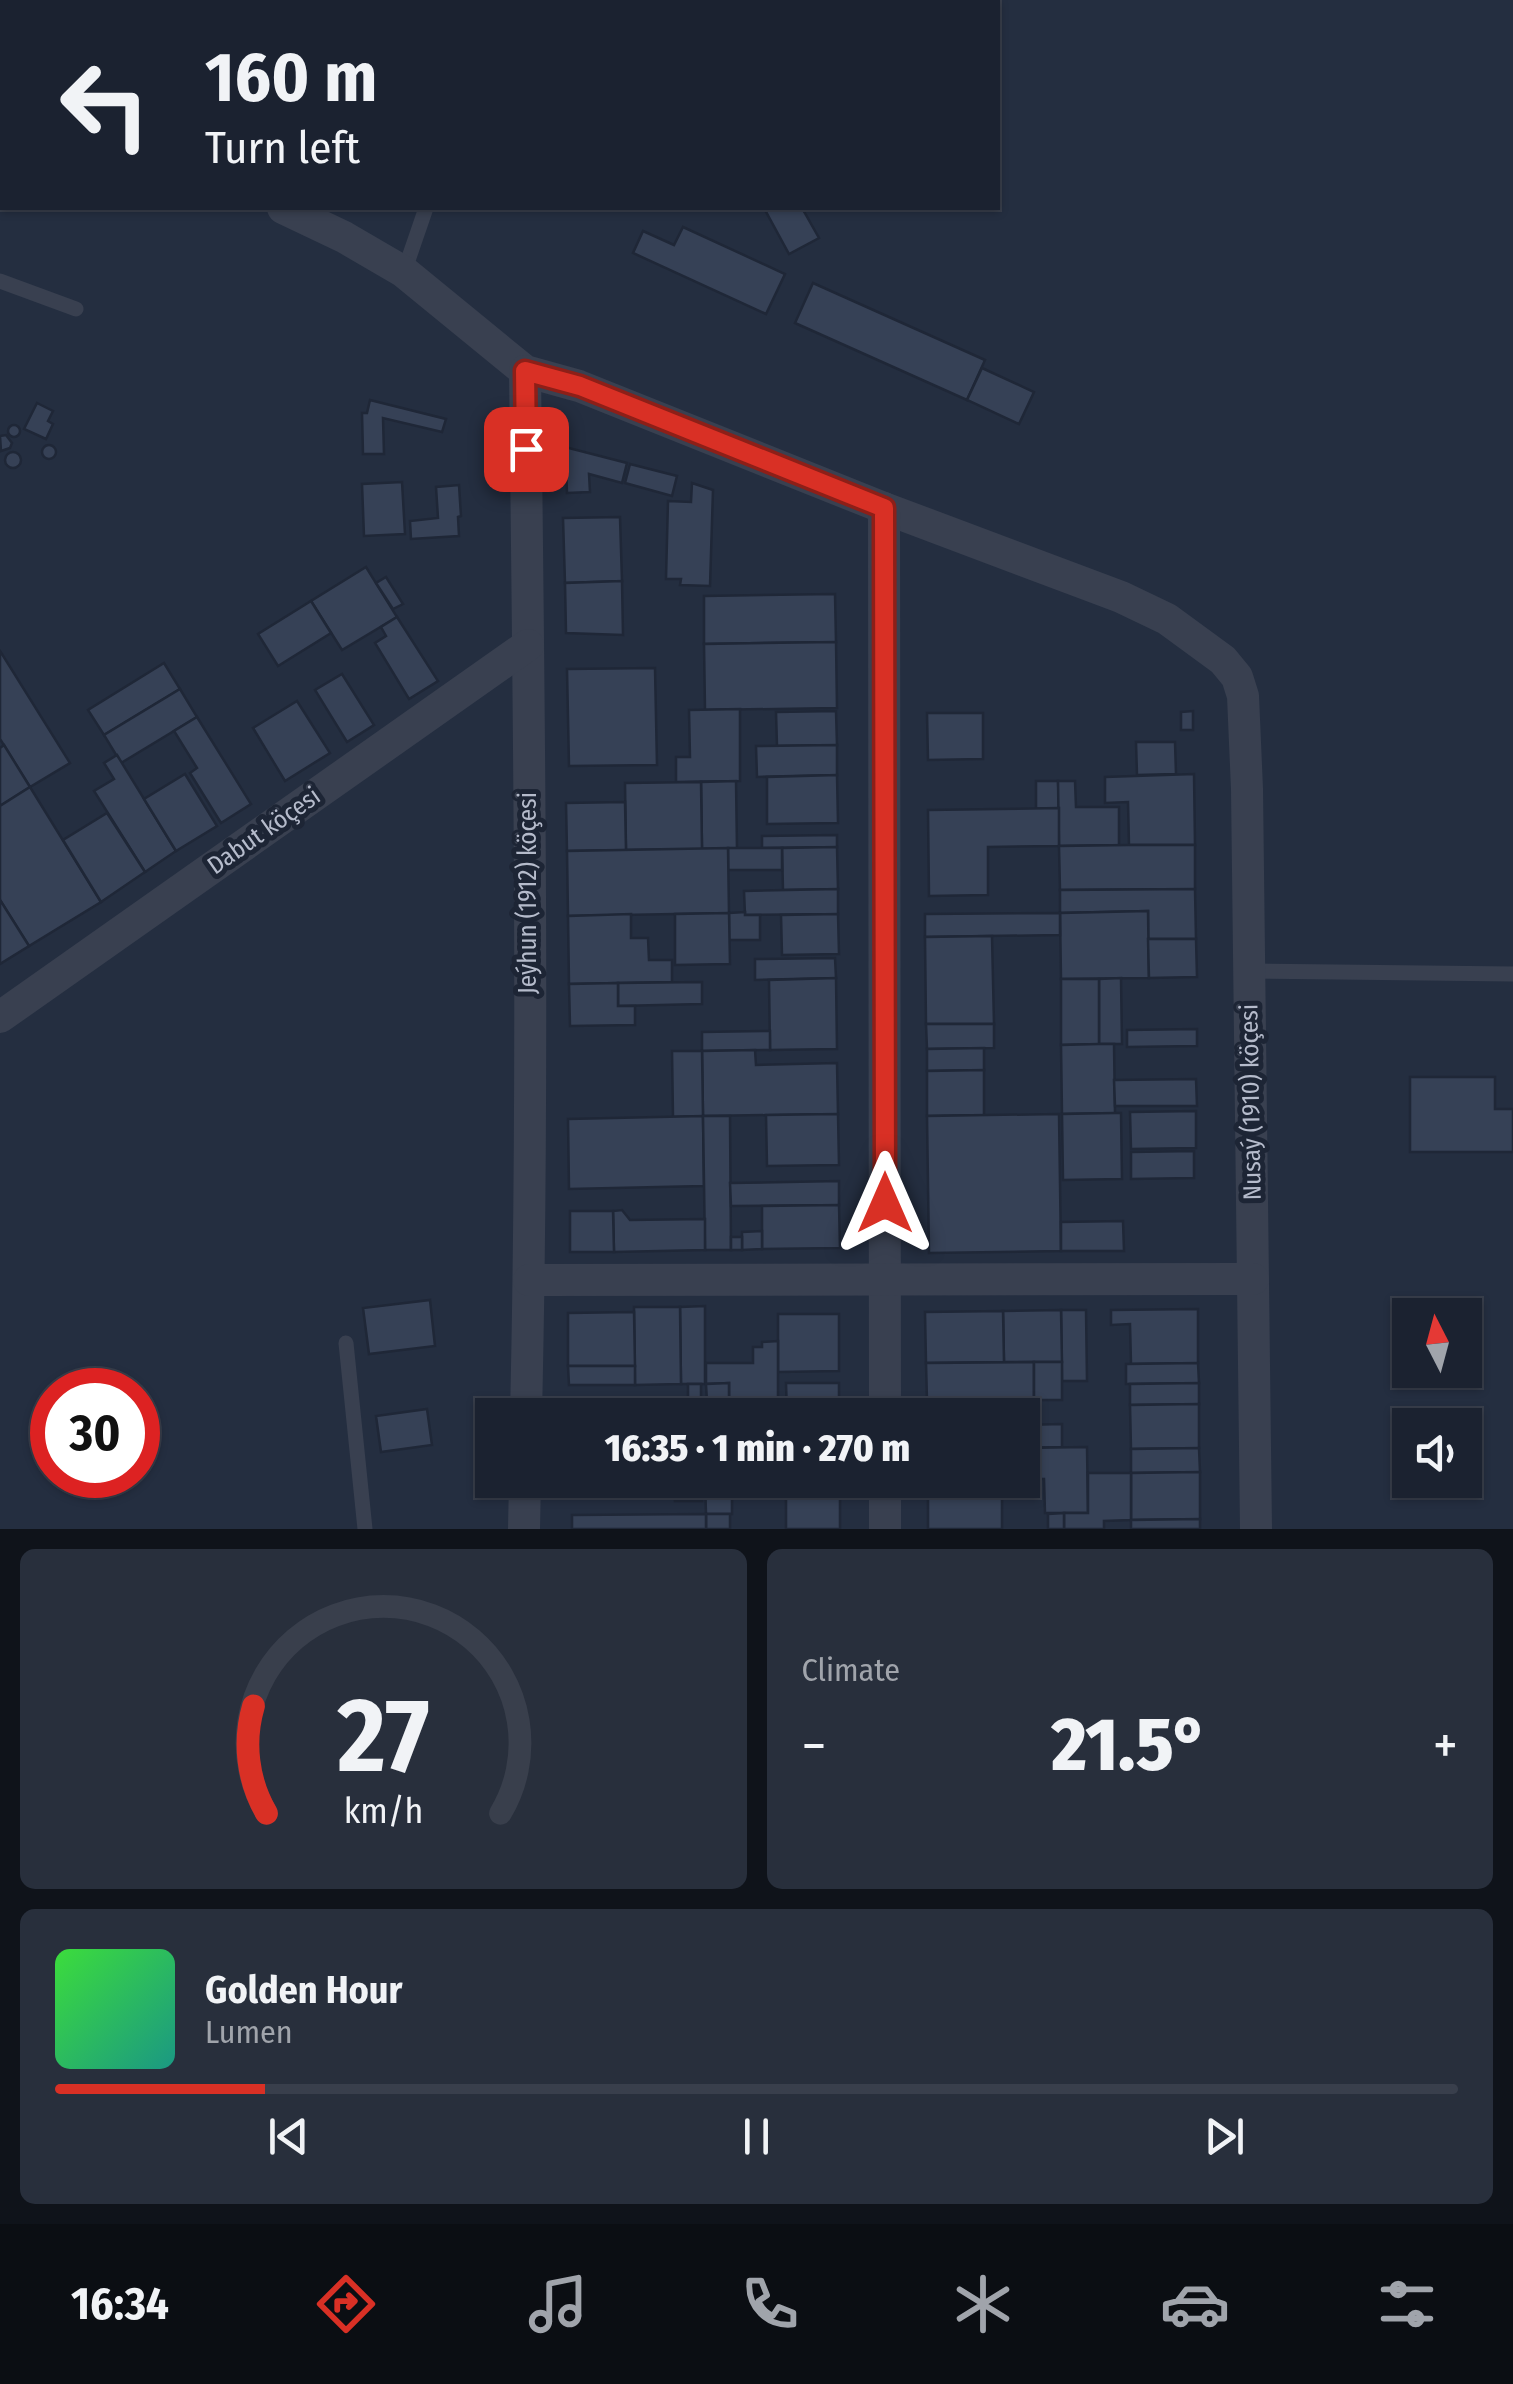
<!DOCTYPE html>
<meta charset="utf-8">
<style>
:root{--surface:#1b2230;--page:#282f3c;--text:#f1f3f6;--muted:#a0a4ab;--line:#393f4c;--accent:#d93025}
body{margin:0;font-family:"Fira Sans Condensed",sans-serif;background:var(--page);color:var(--text);height:100vh;display:flex;flex-direction:column;font-size:38px;white-space:nowrap}
*{box-sizing:border-box;margin:0}
p{font-size:32px;color:var(--muted)}
.icon{flex:none;width:55px;height:55px;fill:none;stroke:currentColor;stroke-width:2;stroke-linecap:round;stroke-linejoin:round}
.map{position:relative;height:1529px;overflow:hidden}
.panel{display:flex;flex-direction:column;gap:20px;padding:20px;background:#0f131a;flex:1}
.panel>*{flex:none}
.hud{position:absolute;left:0px;top:0px;width:1000px;height:210px;box-shadow:0 2px 8px #0004,0 0 0 2px var(--line);background:#1b2230;color:var(--text);overflow:hidden}
.needle{width:65px;rotate:354deg}
.tools{position:absolute;left:1392px;top:1298px;display:grid;gap:20px}
.tools a{display:grid;place-items:center;width:90px;height:90px;border-radius:0px;background:var(--surface);box-shadow:0 2px 8px #0004,0 0 0 2px var(--line);font-size:50px}
.speed{position:absolute;left:30px;top:1368px;display:flex;gap:20px;font-size:50px;font-weight:700;text-align:center}
.speed>*{display:grid;place-content:center;width:130px;height:130px;border-radius:50%;background:var(--surface);box-shadow:0 2px 8px #0004,0 0 0 2px var(--line);line-height:1}
.speed .limit{border:15px solid #d22;background:#fff;color:#111}
.pin{position:absolute;display:grid;place-items:center;width:85px;height:85px;color:#fff;margin:-42px;border-radius:20px;box-shadow:0 5px 15px #0006}
.me{position:absolute;width:110px;margin:-55px;rotate:0deg;stroke-linejoin:round;filter:drop-shadow(0 0 8px #0008)}
.turn{display:flex;align-items:center;gap:35px;height:210px;padding:0 40px;font-size:45px}
.turn .icon{width:130px;height:130px;stroke-width:2.5}
.turn b{display:block;font-size:70px;line-height:85px}
.big{font-size:75px;font-weight:800;line-height:1.1}
.panel .tile{flex:1;display:flex;flex-direction:column;justify-content:center;gap:15px;min-width:0;padding:0 35px;border-radius:15px;background:var(--page)}
.panel .dial{align-items:center;gap:0}
.dial svg{height:260px;overflow:visible;fill:none;stroke:var(--line);stroke-width:7;stroke-linecap:round;text-anchor:middle}
.dial text{fill:var(--text);stroke:none}
.song{display:flex;align-items:center;gap:30px}
.cover{width:120px;height:120px;border-radius:15px;background:linear-gradient(135deg,hsl(120 70% 55%),hsl(170 70% 35%))}
.played{height:10px;border-radius:5px;background:linear-gradient(90deg,var(--accent) 15%,var(--line) 15%)}
.keys{display:flex;justify-content:space-around;direction:ltr}
.heat{display:flex;justify-content:space-between;align-items:center;font-size:55px;direction:ltr}
.panel .tiles{flex:1;display:grid;gap:20px;grid-template-columns:1fr 1fr}
.tile:last-child{grid-column:span 2}
.trip{position:absolute;left:475px;top:1398px;width:565px;height:100px;border-radius:0px;background:var(--surface);box-shadow:0 2px 8px #0004,0 0 0 2px var(--line);font-weight:800;line-height:100px;text-align:center}
.tabs{display:flex;height:160px;justify-content:space-around;align-items:center;background:#0b0e13;color:var(--muted)}
.tabs .icon{width:70px;height:70px}
.tabs .selected{color:var(--accent)}
.tabs b{font-size:45px;color:var(--text)}
.map>svg:first-child{display:block}
</style>
<div class="map">
<svg width="1513" height="1529" viewBox="0 0 1513 1529">
<rect width="100%" height="100%" fill="#242e40"/>
<g fill="#364156" stroke="#1f2737" stroke-width="2.5">
<path d="M79 0H217L216 2H85Z"/>
<rect x="338" y="0" width="206" height="2"/>
<path d="M792 0H912L908 2H787Z"/>
<path d="M764 208H802L819 238 789 254Z"/>
<path d="M683 227 785 274 766 314 633 253 643 231 674 245Z"/>
<path d="M813 283 985 360 967 400 795 323Z"/>
<path d="M982 368 1034 392 1019 424 967 400Z"/>
<path d="M370 400 446 419 442 432 383 418 384 454H363L362 413H367Z"/>
<path d="M37 403 53 411 48 421 53 424 46 439 24 429Z"/>
<circle cx="14" cy="431" r="6"/>
<path d="M6 435 12 443 10 448 1 451 0 436Z"/>
<circle cx="49" cy="452" r="7"/>
<path d="M557 447H565L627 463 622 483 589 474 590 492 567 493 566 467H558Z"/>
<circle cx="13" cy="460" r="8"/>
<path d="M630 464 677 476 672 496 625 483Z"/>
<path d="M402 482 405 534 364 536 362 484Z"/>
<path d="M692 483 713 490 710 586 680 585 681 579H666L668 501 691 502Z"/>
<path d="M459 485 461 516 458 517 459 536 411 539 410 521 438 518 436 487Z"/>
<path d="M620 517 622 581 565 583 563 518Z"/>
<path d="M366 567 397 617 342 650 311 601Z"/>
<path d="M386 577 403 604 393 609 376 583Z"/>
<path d="M622 581 623 635 566 633 565 583Z"/>
<path d="M835 594 836 642 704 644V596Z"/>
<path d="M311 601 331 633 278 666 258 634Z"/>
<path d="M397 617 438 681 409 699 375 643 386 636 381 627Z"/>
<path d="M836 642 837 708 705 710 704 644Z"/>
<path d="M0 651 70 763 30 787 0 739Z"/>
<path d="M164 663 180 689 104 735 88 710Z"/>
<path d="M655 668 657 765 569 766 567 669Z"/>
<path d="M342 674 374 725 347 742 315 690Z"/>
<path d="M180 689 197 717 121 763 104 735Z"/>
<path d="M297 701 330 753 285 781 253 728Z"/>
<path d="M740 709V781L676 782V757H690L689 710Z"/>
<path d="M836 711 837 745 777 746 776 712Z"/>
<path d="M1193 711V730H1181V712Z"/>
<path d="M927 713H983V759L928 760Z"/>
<path d="M197 717 251 804 221 823 190 773 197 768 174 731Z"/>
<path d="M1136 742H1175L1176 774 1137 775Z"/>
<path d="M4 745 30 787 0 806V748Z"/>
<path d="M837 745V775L757 777 756 746Z"/>
<path d="M117 755 176 851 145 872 94 791 114 779 104 763Z"/>
<path d="M185 774 217 826 176 851 144 799Z"/>
<path d="M1194 774 1195 845H1129L1128 802 1105 803V777Z"/>
<path d="M837 775 838 823 767 824V777Z"/>
<path d="M736 781 737 849H702L701 782Z"/>
<path d="M1036 781H1058L1059 808 1036 809Z"/>
<path d="M1058 781H1075L1076 807H1119V845L1059 846Z"/>
<path d="M701 782 702 849 626 850 625 783Z"/>
<path d="M30 787 101 902 29 946 0 900V806Z"/>
<path d="M625 802 626 850 567 851 566 803Z"/>
<path d="M1059 808V846L988 847V895L929 896 928 810Z"/>
<path d="M107 813 145 872 101 902 63 840Z"/>
<path d="M837 835V847L762 848V836Z"/>
<path d="M1129 845H1195V889L1060 890 1059 846Z"/>
<path d="M837 847 838 889 783 890 782 848Z"/>
<rect x="728" y="848" width="54" height="22"/>
<path d="M728 848 729 913 568 916 567 851Z"/>
<path d="M838 889V914L745 915 744 891Z"/>
<path d="M1195 889 1196 939H1148V911L1060 913V890Z"/>
<path d="M0 900 29 946 0 964Z"/>
<path d="M1148 911 1149 978 1061 979 1060 913Z"/>
<path d="M745 912V915H760V940H729V913Z"/>
<path d="M729 913 730 964 675 965V914Z"/>
<path d="M1060 913V935L925 937V914Z"/>
<path d="M631 914V938H648L649 960H672V982L569 984 568 916Z"/>
<path d="M838 914 839 954 782 955 781 915Z"/>
<path d="M992 936 994 1024H926L925 937Z"/>
<path d="M1148 939H1196L1197 977 1149 978Z"/>
<path d="M835 958 836 978 755 980V959Z"/>
<path d="M836 978 837 1049 770 1050 769 980Z"/>
<path d="M1121 978 1122 1044H1099V979Z"/>
<path d="M1061 979H1099V1044L1061 1045Z"/>
<path d="M702 982V1004L618 1006V983Z"/>
<path d="M618 983V1006H635V1025L570 1026 569 984Z"/>
<path d="M926 1024H994V1048L927 1049Z"/>
<path d="M1197 1029V1046L1127 1047V1030Z"/>
<path d="M770 1031V1050L702 1051V1032Z"/>
<path d="M1099 1044H1114L1115 1113 1062 1114 1061 1045Z"/>
<path d="M984 1048V1070L927 1071V1049Z"/>
<path d="M755 1050 756 1065 837 1063 838 1114 703 1116 702 1051Z"/>
<path d="M672 1051H702L703 1116 673 1117Z"/>
<path d="M984 1070V1115L927 1116V1071Z"/>
<path d="M1410 1077H1495V1109H1513V1152H1410Z"/>
<path d="M1196 1079 1197 1106H1115L1114 1080Z"/>
<path d="M1196 1111V1148L1131 1149 1130 1112Z"/>
<path d="M1115 1113H1121L1122 1179 1063 1180 1062 1114Z"/>
<path d="M838 1114 839 1165 767 1166 766 1115Z"/>
<path d="M1059 1114 1061 1251 929 1253 927 1116Z"/>
<path d="M703 1116 704 1186 569 1189 568 1119Z"/>
<path d="M703 1116H730L731 1250H705Z"/>
<path d="M1194 1151V1178L1131 1179V1152Z"/>
<path d="M839 1181V1205L731 1206 730 1183Z"/>
<path d="M839 1205 840 1248 762 1249V1206Z"/>
<path d="M622 1210 630 1220 705 1219V1250L614 1252 613 1211Z"/>
<path d="M570 1211H613L614 1252H570Z"/>
<path d="M1123 1221 1124 1251H1061V1222Z"/>
<path d="M762 1231V1249L742 1250V1232Z"/>
<rect x="731" y="1237" width="11" height="13"/>
<path d="M430 1300 435 1346 369 1354 363 1308Z"/>
<path d="M705 1306V1384H681L680 1307Z"/>
<path d="M634 1307H680L681 1384 635 1385Z"/>
<path d="M1198 1309V1363L1131 1364 1130 1324 1111 1325V1310Z"/>
<path d="M1061 1310H1086L1087 1381H1062Z"/>
<path d="M1061 1310 1062 1362H1004L1003 1311Z"/>
<path d="M1003 1311 1004 1362 926 1363 925 1312Z"/>
<path d="M634 1312 635 1366H568V1313Z"/>
<path d="M778 1314H839V1371L778 1372Z"/>
<path d="M778 1341V1402H729V1383L706 1384V1363H753V1347H762V1342Z"/>
<path d="M1034 1362V1400L927 1401 926 1363Z"/>
<rect x="1034" y="1362" width="28" height="38"/>
<path d="M1198 1363 1199 1383 1126 1384V1364Z"/>
<path d="M568 1366H635V1385H569Z"/>
<path d="M729 1383V1402H707L706 1384Z"/>
<path d="M786 1383H839V1415H787Z"/>
<path d="M1199 1383V1404L1130 1405V1384Z"/>
<rect x="688" y="1384" width="13" height="31"/>
<path d="M990 1400V1415H927V1401Z"/>
<rect x="707" y="1402" width="32" height="13"/>
<path d="M1199 1404V1448L1131 1449 1130 1405Z"/>
<rect x="631" y="1406" width="24" height="9"/>
<path d="M631 1406V1415H570V1407Z"/>
<path d="M427 1409 432 1445 381 1452 376 1416Z"/>
<path d="M1062 1424V1447L1022 1448V1425Z"/>
<path d="M1087 1447 1088 1513H1045L1044 1479H1022V1448Z"/>
<path d="M1199 1448 1200 1472 1131 1473V1449Z"/>
<path d="M1200 1472V1519L1131 1520V1473Z"/>
<path d="M1088 1473H1131V1520L1104 1521V1529H1064V1513H1088Z"/>
<path d="M570 1480H605V1490L570 1491Z"/>
<path d="M674 1480H702V1501H675Z"/>
<path d="M705 1480H732V1514H706Z"/>
<path d="M780 1480H839L840 1495 780 1496Z"/>
<rect x="928" y="1480" width="74" height="49"/>
<path d="M840 1495V1529H786V1496Z"/>
<path d="M1064 1513V1529H1048V1514Z"/>
<rect x="706" y="1514" width="24" height="15"/>
<path d="M706 1514V1529H572V1515Z"/>
<path d="M1200 1519V1529H1131V1520Z"/>
</g>
<g fill="none" stroke-linecap="round" stroke-linejoin="round">
<g stroke="#394050" stroke-width="15">
<path d="M298 0V2"/>
<path d="M661 2 664 0"/>
<path d="M404 272 426 208"/>
<path d="M0 281 76 309"/>
<path d="M1249 971 1513 974"/>
<path d="M346 1343 365 1529"/>
</g>
<g stroke="#394050" stroke-width="32">
<path d="M0 91H2"/>
<path d="M283 208 344 237 404 272 525 371 579 386 884 508 1121 597 1167 619 1223 660 1237 677 1243 696 1247 789 1256 1529"/>
<path d="M525 371C529 719 534 1067 526 1415"/>
<path d="M884 508 885 1415"/>
<path d="M0 1017 528 645"/>
<path d="M529 1280 1253 1279"/>
<path d="M524 1529 525 1480"/>
<path d="M885 1529V1480"/>
</g>
</g>
<g fill="none" stroke-linecap="round" stroke-linejoin="round">
<g stroke="#8d1f18" stroke-width="25">
<path id="route" d="M526 449 525 371 580 386 884 508 885 1203"/>
</g>
<use href="#route" stroke="#d93025" stroke-width="18"/>
</g>
<g text-anchor="middle" dominant-baseline="central" stroke-width="10" stroke-linejoin="round" paint-order="stroke">
<g font-size="25" fill="#b5bbcb" stroke="#1d2535">
<text transform="translate(264 831) rotate(-35)">Dabut köçesi</text>
<text transform="translate(528 893) rotate(-90)">Jeýhun (1912) köçesi</text>
<text transform="translate(1251 1102) rotate(-91)">Nusaý (1910) köçesi</text>
</g>
</g>
</svg>
<div class="tools">
<a><svg class="needle" viewBox="-14 -14 28 28"><path d="M0-13l5 13h-10z" fill="#e53935"/><path d="M0 13l5-13h-10z" fill="#a0a4ab"/></svg></a>
<a><svg class="icon" aria-label="sound" viewBox="0 0 24 24"><path d="M4 9h4l5-4v14l-5-4H4zM17 9q2 3 0 6"/></svg></a>
</div>
<div class="speed"><div class="limit">30</div></div>
<div class="pin" style="left:526px;top:449px;background:#d93025"><svg class="icon" aria-label="arrive" viewBox="0 0 24 24"><path d="M6 21V4h12l-3 4 3 4H6"/></svg></div>
<svg class="me" style="left:885px;top:1203px" viewBox="-20 -20 40 40"><path d="M0-17L14 15 0 8-14 15z" fill="#d93025" stroke="#fff" stroke-width="4"/></svg>
<div class="trip">16:35 · 1 min · 270 m</div>
<div class="hud">
<div class="turn"><svg class="icon" aria-label="left" viewBox="0 0 24 24"><path d="M17 20v-9H6M10 6l-5 5 5 5"/></svg><div><b>160 m</b>Turn left</div></div>
</div>
</div>
<section class="panel">
<div class="tiles">
<div class="tile dial"><svg viewBox="0 0 100 80">
<path d="M14 69A42 42 0 1 1 86 69"/>
<path d="M14 69A42 42 0 0 1 10 36" stroke="#d93025"/>
<text x="50" y="56" font-size="32" font-weight="700">27</text>
<text x="50" y="72" font-size="11">km/h</text>
</svg></div>
<div class="tile"><p>Climate</p>
<div class="heat"><a>−</a><b class="big">21.5°</b><a>+</a></div>
</div>
<div class="tile">
<div class="song"><i class="cover"></i><div><b>Golden Hour</b><p>Lumen</p></div></div>
<div class="played"></div>
<div class="keys"><svg class="icon" aria-label="previous" viewBox="0 0 24 24"><path d="M18 5L8 12l10 7zM5 5v14"/></svg><svg class="icon" aria-label="pause" viewBox="0 0 24 24"><path d="M8 5v14M16 5v14"/></svg><svg class="icon" aria-label="next" viewBox="0 0 24 24"><path d="M6 5l10 7-10 7zM19 5v14"/></svg></div>
</div>
</div>
</section>
<nav class="tabs">
<b>16:34</b>
<svg class="icon selected" aria-label="directions" viewBox="0 0 24 24"><path d="M12 3l9 9-9 9-9-9zM9 14v-3h6M13 9l2 2-2 2"/></svg>
<svg class="icon" aria-label="music" viewBox="0 0 24 24"><path d="M9 18V5l10-2v13"/><circle cx="6" cy="18" r="3"/><circle cx="16" cy="16" r="3"/></svg>
<svg class="icon" aria-label="phone" viewBox="0 0 24 24"><path d="M5 4h4l2 5-3 2q2 4 5 5l2-3 5 2v4C11 20 4 13 5 4z"/></svg>
<svg class="icon" aria-label="climate" viewBox="0 0 24 24"><path d="M12 3v18M4 7l16 10M4 17L20 7"/></svg>
<svg class="icon" aria-label="car" viewBox="0 0 24 24"><path d="M5 17H2v-5l4-1 3-4h7l3 4 3 1v5h-3M9 17h6M6 11h13"/><circle cx="7" cy="17" r="2"/><circle cx="17" cy="17" r="2"/></svg>
<svg class="icon" aria-label="filters" viewBox="0 0 24 24"><path d="M4 7h16M4 17h16"/><circle cx="9" cy="7" r="2"/><circle cx="15" cy="17" r="2"/></svg>
</nav>
